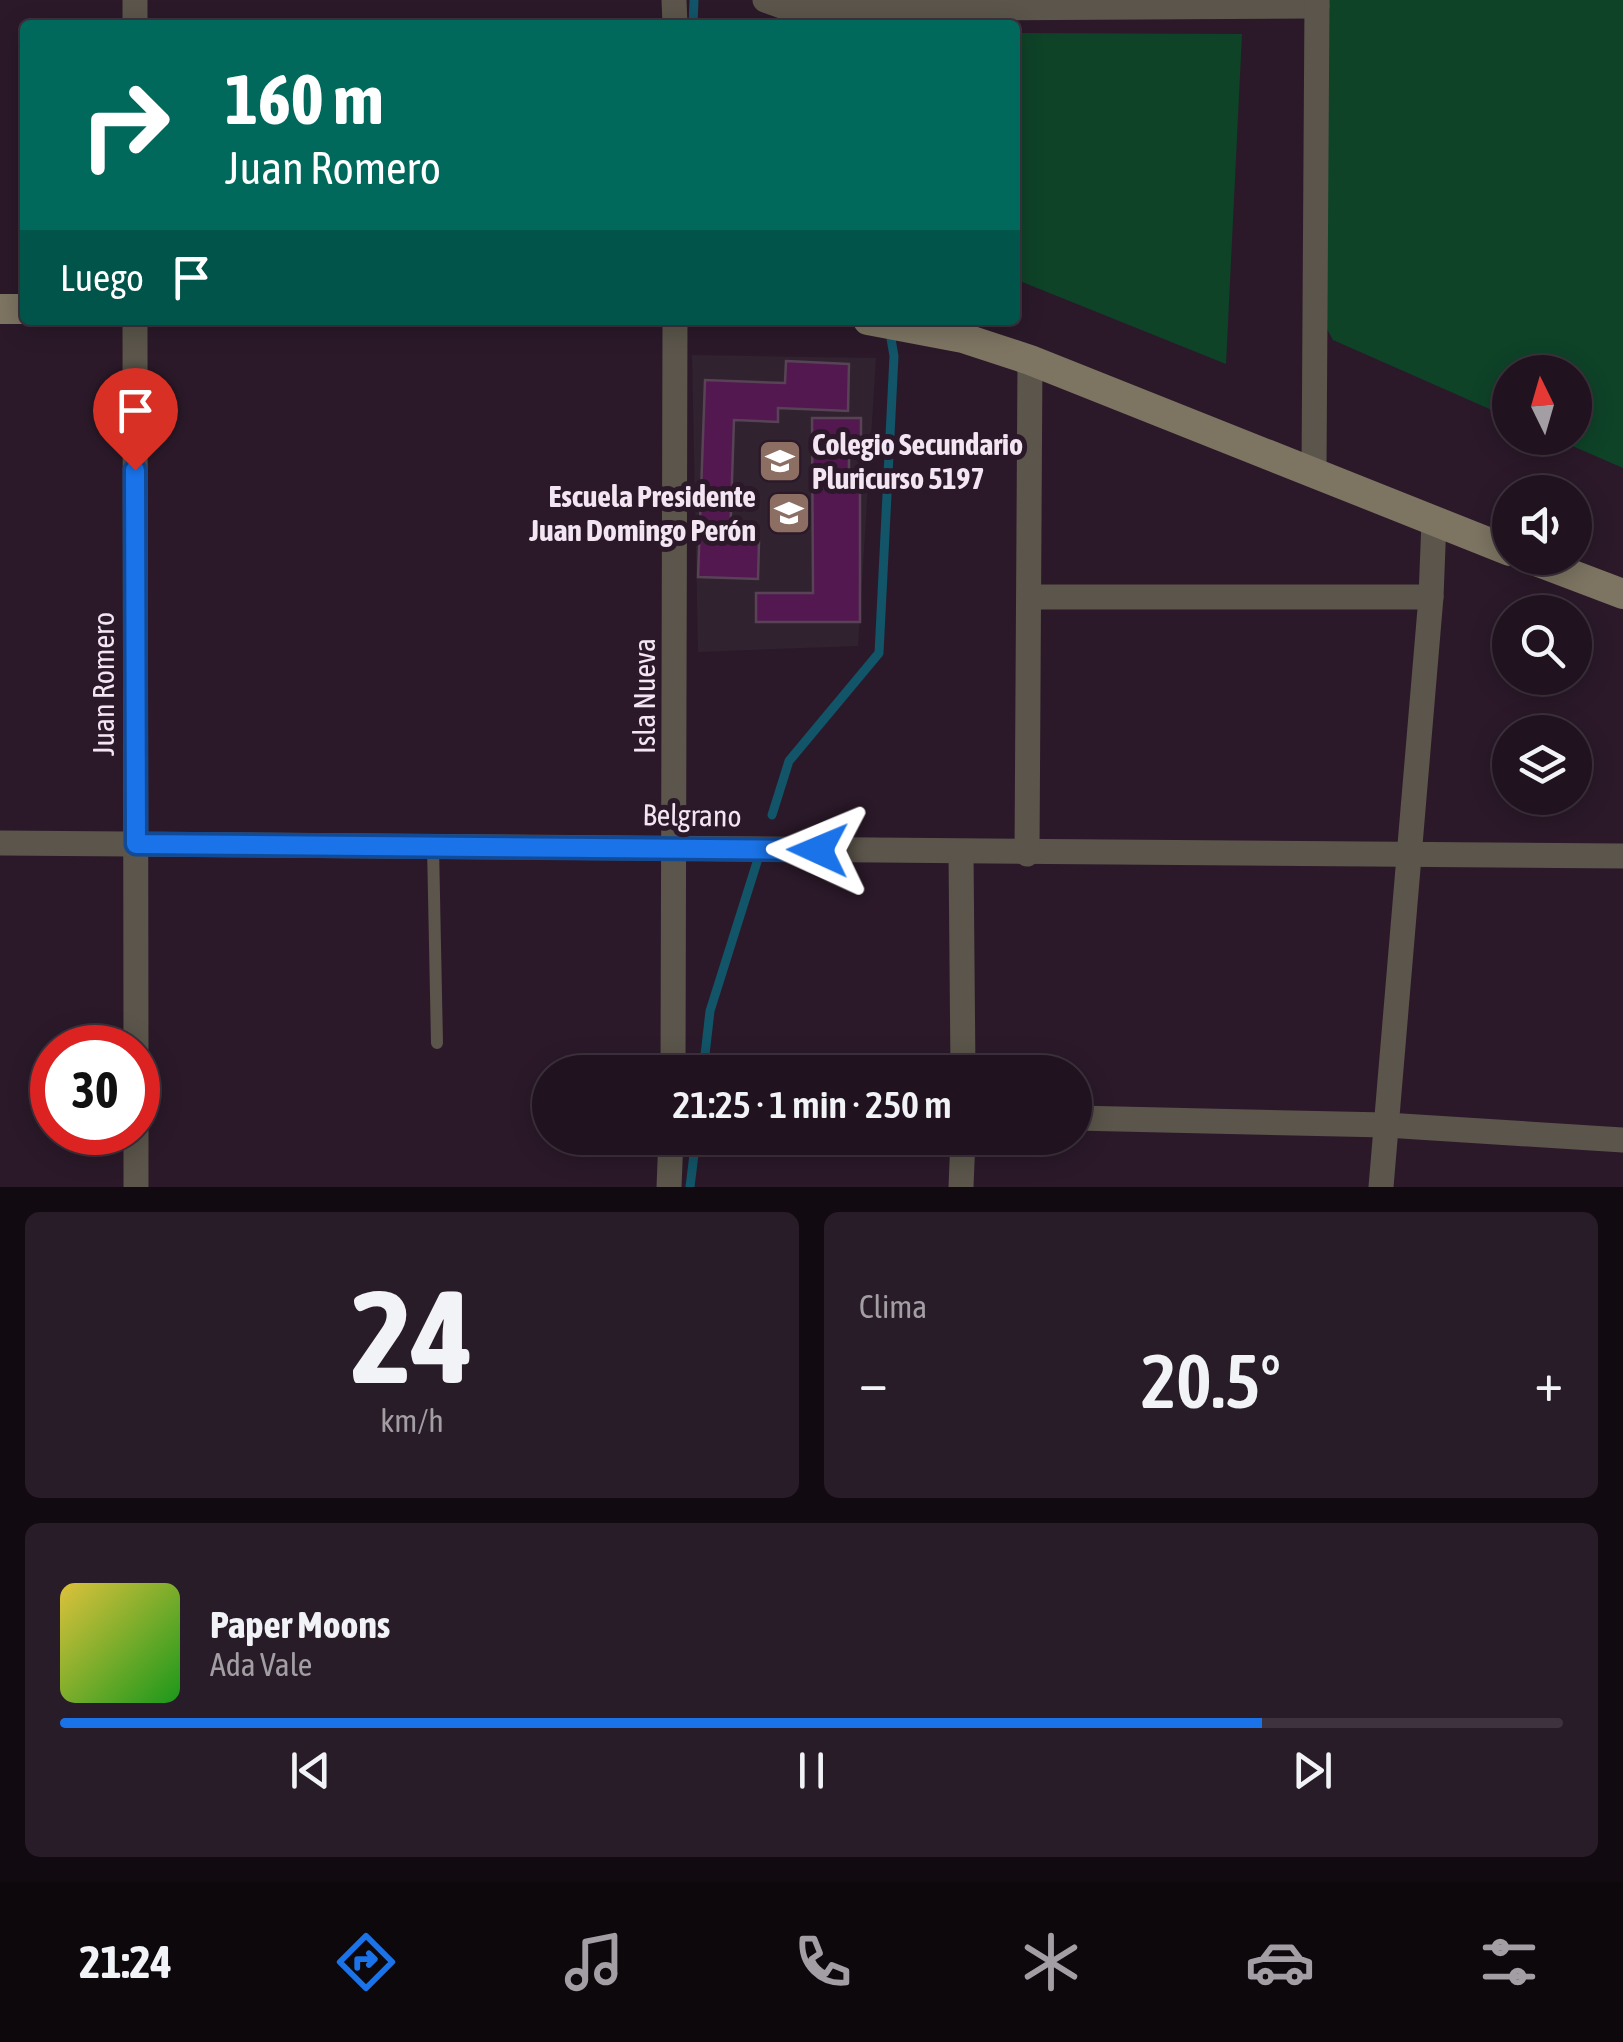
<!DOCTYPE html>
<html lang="es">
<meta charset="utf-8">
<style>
:root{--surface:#20131f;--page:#281c28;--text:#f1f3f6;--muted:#a29ea4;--line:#3d323d;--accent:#1a73e8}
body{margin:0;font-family:"Asap Condensed",sans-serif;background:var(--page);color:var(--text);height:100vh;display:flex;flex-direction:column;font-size:38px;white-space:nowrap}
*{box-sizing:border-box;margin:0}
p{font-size:32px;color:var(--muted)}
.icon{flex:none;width:55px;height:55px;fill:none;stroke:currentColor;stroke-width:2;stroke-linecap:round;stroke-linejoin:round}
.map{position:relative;height:1187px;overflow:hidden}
.sheet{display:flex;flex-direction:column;gap:25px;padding:25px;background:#120a11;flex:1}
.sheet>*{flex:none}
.top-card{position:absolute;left:20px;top:20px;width:1000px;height:305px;border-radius:10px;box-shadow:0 5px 25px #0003,0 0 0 2px var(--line);background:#00695c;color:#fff;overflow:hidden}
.needle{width:65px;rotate:355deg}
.fabs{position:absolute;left:1492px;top:355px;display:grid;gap:20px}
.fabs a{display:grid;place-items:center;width:100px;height:100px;border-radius:50%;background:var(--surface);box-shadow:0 5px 25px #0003,0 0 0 2px var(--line);font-size:50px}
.speed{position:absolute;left:30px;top:1025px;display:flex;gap:20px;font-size:50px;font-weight:700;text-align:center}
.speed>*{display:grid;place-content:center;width:130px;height:130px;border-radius:50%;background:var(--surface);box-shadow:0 5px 25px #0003,0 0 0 2px var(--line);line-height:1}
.speed .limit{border:15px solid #d22;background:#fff;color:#111}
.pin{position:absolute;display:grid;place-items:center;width:85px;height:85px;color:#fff;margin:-102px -42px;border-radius:50% 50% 50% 0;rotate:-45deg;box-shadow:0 0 10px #0007}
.pin .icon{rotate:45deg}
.me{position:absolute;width:110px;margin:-55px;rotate:271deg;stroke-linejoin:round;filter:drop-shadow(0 0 8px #0008)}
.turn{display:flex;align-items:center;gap:35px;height:210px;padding:0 40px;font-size:45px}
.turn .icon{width:130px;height:130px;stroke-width:2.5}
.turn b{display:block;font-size:70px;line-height:85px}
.then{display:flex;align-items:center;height:95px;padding:0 40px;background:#0003;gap:20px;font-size:38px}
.big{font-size:75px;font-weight:600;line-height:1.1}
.sheet .tile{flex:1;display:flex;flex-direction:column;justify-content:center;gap:15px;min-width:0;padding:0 35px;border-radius:15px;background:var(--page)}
.sheet .dial{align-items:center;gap:0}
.dial b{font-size:130px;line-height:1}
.song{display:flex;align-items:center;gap:30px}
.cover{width:120px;height:120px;border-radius:15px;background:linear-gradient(135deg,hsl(50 70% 55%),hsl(120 70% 35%))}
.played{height:10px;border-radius:5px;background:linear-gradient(90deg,var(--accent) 80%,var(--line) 80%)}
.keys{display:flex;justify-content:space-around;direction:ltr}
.heat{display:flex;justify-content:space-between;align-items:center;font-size:55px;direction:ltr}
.sheet .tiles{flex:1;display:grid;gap:25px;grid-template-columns:1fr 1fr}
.tile:last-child{grid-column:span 2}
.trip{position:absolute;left:532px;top:1055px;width:560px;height:100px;border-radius:50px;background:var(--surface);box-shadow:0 5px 25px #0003,0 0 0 2px var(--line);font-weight:600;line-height:100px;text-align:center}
.tabs{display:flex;height:160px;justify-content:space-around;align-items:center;background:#0d080c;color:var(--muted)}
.tabs .icon{width:70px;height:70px}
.tabs .current{color:var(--accent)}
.tabs b{font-size:45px;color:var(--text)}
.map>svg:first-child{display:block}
</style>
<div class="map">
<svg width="1623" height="1187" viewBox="0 0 1623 1187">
<rect width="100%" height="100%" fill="#2b1929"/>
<path fill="#30222e" d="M692 355 876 358 858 646 698 652Z"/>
<g fill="#0e4328">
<path d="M1305 0H1623V468L1554 438H1575V372H1510V418L1333 340 1308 294Z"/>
<path d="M1015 33 1242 34 1226 364 1015 279Z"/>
</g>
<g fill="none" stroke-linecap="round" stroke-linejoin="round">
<g stroke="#125468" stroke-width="9">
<path d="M693 25 694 0"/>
<path d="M772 815 789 761 879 653 894 356 890 333"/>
<path d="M703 1072 710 1011 757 862"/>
<path d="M690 1187 696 1138"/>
</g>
</g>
<g fill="#541851" stroke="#574355" stroke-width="2.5">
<path d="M786 361 849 364 848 411 778 408V422L734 420 730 541 759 542 758 579 698 577 705 380 785 383Z"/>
<path d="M812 418H861V443H849V484H860V622H756V593H813Z"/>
</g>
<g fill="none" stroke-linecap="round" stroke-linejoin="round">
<path stroke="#5b554b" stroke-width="12" d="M433 846 437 1043"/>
<g stroke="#5b554b" stroke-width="25">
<path d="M135 0V25"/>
<path d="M674 0 675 25"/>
<path d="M765 0 790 9 1317 6"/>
<path d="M135 320 136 1048"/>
<path d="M1314 470 1317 0"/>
<path d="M1029 597H1431"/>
<path d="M0 843 1623 856"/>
<path d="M961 852 963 1072"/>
<path d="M1027 854 1030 360"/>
<path d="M673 1072 675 320"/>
<path d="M1075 1118 1386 1125 1623 1140"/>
<path d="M136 1132V1187"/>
<path d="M669 1187 671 1138"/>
<path d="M961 1187 963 1138"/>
<path d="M1381 1187 1431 597 1434 521"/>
</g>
<g stroke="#7d7462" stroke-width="30">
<path d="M0 309H25"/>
<path d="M868 320 963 338 1030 360 1510 551"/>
<path d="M1528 558 1623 594"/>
</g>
</g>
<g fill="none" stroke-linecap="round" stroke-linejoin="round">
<g stroke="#114b97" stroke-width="25">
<path id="route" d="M135 470 136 844 818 850"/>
</g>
<use href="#route" stroke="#1a73e8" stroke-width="18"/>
</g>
<defs>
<g id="school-square" transform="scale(2.25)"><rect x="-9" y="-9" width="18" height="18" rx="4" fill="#8d6e63" stroke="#2b1929"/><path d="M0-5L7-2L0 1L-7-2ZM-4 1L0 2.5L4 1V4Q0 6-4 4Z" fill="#fff"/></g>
</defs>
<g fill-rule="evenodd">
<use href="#school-square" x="780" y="461"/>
<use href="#school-square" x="789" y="513"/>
</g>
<g text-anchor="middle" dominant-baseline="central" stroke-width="10" stroke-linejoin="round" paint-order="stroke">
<g font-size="30" font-weight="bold" fill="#f3e6f2" stroke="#2b1929" text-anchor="start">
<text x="812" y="444">Colegio Secundario<tspan x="812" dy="34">Pluricurso 5197</tspan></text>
<text x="756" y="496" text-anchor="end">Escuela Presidente<tspan x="756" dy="34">Juan Domingo Perón</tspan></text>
</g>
<g font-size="30" fill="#f3e6f2" stroke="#2b1929">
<text transform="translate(103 684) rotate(-90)">Juan Romero</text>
<text transform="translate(644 696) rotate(-90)">Isla Nueva</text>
<text transform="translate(692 815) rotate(1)">Belgrano</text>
</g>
</g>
</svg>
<div class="fabs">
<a><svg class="needle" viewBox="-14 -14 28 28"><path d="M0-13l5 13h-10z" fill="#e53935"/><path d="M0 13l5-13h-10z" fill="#a29ea4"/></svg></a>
<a><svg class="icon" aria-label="sound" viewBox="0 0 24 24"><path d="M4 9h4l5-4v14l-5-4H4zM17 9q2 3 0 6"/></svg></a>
<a><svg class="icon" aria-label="search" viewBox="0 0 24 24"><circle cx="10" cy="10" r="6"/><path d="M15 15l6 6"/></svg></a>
<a><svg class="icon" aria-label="layers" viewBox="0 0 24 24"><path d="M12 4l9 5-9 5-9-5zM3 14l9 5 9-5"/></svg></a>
</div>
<div class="speed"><div class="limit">30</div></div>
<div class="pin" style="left:135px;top:470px;background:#d93025"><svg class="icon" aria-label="arrive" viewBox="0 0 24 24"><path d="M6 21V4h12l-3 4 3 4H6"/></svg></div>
<svg class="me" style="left:818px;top:850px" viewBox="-20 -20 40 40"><path d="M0-17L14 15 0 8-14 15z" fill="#1a73e8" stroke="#fff" stroke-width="4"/></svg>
<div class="trip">21:25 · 1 min · 250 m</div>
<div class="top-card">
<div class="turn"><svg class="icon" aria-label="right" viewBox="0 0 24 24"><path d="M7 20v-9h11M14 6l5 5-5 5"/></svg><div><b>160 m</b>Juan Romero</div></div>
<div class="then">Luego<svg class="icon" aria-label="arrive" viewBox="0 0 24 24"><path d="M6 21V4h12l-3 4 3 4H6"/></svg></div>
</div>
</div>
<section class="sheet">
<div class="tiles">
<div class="tile dial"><b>24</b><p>km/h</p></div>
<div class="tile"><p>Clima</p>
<div class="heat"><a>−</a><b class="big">20.5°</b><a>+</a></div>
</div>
<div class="tile">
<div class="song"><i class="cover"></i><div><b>Paper Moons</b><p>Ada Vale</p></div></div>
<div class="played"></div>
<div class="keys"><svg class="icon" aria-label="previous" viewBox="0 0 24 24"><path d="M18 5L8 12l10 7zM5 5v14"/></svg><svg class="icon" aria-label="pause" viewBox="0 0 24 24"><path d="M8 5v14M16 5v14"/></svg><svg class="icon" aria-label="next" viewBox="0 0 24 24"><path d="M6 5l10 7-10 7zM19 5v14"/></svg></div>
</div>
</div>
</section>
<nav class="tabs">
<b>21:24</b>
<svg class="icon current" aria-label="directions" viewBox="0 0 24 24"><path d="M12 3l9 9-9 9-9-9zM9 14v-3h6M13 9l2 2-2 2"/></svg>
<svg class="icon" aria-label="music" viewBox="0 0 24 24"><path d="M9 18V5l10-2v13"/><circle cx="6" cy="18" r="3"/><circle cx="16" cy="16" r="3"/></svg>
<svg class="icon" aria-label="phone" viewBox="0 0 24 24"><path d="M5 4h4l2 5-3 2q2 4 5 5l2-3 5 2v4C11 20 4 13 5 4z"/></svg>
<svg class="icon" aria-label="climate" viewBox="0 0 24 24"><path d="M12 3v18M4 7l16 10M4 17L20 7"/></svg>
<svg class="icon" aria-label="car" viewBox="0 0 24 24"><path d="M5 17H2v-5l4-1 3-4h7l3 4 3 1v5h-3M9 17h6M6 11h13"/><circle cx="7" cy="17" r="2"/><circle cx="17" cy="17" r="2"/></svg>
<svg class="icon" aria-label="filters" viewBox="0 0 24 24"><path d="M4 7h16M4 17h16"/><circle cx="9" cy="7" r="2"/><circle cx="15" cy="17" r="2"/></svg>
</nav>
